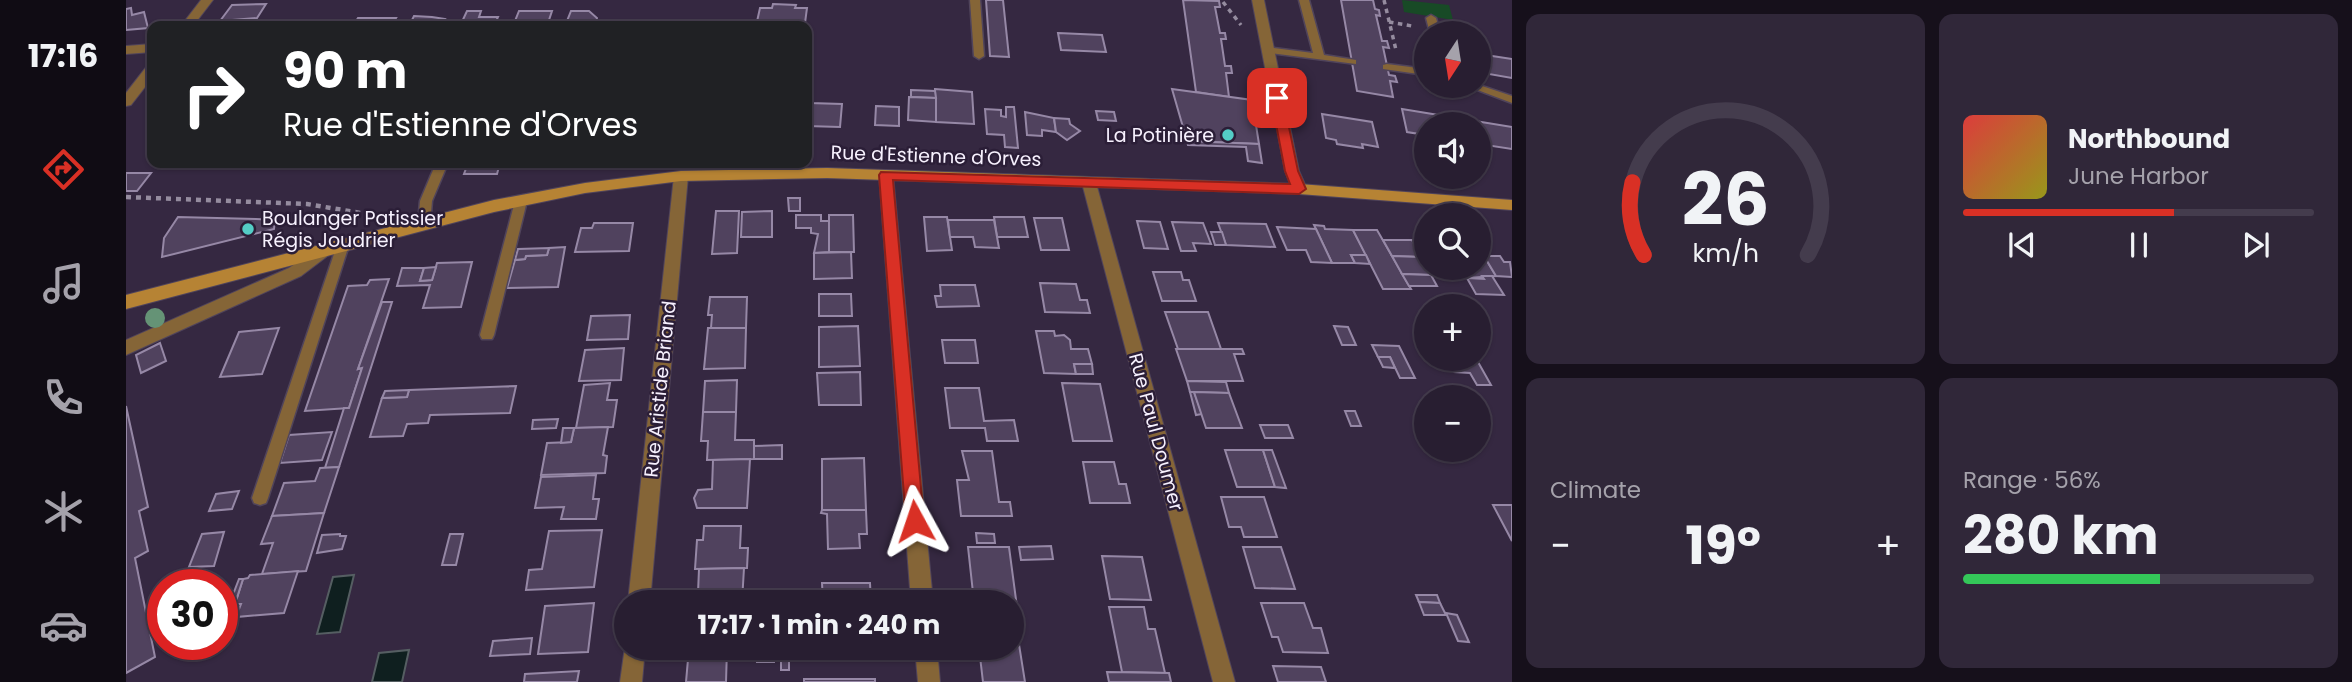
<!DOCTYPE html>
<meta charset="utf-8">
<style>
:root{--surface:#281e31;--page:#302739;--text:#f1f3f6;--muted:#a5a2ab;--line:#443c4d;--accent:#d93025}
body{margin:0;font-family:Poppins,sans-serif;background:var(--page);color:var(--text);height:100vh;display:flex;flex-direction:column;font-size:26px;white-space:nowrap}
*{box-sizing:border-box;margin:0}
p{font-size:23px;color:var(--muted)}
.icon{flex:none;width:38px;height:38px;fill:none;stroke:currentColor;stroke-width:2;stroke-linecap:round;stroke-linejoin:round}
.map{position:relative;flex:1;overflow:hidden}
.side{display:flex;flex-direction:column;gap:14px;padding:14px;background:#16101b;width:840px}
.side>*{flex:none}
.top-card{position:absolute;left:21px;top:21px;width:665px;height:147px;border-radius:14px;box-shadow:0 2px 5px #0004,0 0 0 2px var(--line);background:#202124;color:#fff;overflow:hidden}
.needle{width:46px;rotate:192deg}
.controls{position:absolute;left:1288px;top:21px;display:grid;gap:14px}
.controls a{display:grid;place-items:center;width:77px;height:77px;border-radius:50%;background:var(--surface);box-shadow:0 2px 5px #0004,0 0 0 2px var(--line);font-size:35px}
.speed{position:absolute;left:21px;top:569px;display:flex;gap:14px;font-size:35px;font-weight:700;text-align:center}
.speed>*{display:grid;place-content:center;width:91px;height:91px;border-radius:50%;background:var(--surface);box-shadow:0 2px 5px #0004,0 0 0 2px var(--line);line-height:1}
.speed .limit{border:10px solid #d22;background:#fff;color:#111}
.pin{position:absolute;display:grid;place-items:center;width:60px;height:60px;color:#fff;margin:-30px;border-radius:14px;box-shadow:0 4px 10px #0006}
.me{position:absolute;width:77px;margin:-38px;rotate:355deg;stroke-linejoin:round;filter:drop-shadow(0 0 5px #0008)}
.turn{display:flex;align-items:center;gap:24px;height:147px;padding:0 21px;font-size:32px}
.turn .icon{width:91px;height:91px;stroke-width:2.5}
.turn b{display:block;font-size:49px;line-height:60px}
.big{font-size:52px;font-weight:700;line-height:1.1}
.side .card{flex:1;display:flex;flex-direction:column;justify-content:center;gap:10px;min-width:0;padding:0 24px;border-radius:14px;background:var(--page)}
.side .dial{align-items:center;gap:0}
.dial svg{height:182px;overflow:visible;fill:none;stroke:var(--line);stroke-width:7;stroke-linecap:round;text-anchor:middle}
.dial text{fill:var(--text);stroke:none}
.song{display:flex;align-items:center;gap:21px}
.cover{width:84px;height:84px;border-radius:10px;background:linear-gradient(135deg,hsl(0 70% 55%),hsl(60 70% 35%))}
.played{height:7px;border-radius:4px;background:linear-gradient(90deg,var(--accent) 60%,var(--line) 60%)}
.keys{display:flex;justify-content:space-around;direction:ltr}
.heat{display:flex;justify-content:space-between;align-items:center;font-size:38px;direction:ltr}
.charge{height:10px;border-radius:5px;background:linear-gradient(90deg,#34c759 56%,var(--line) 0)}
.side .tiles{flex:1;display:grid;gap:14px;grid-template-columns:repeat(2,1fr)}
.trip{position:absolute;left:488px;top:590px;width:410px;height:70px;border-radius:35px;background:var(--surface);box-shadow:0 2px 5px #0004,0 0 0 2px var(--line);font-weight:700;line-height:70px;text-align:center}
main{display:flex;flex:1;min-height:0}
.dock{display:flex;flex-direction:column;width:126px;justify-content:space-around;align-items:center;background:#100c14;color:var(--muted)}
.dock .icon{width:49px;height:49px}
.dock .current{color:var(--accent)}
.dock b{font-size:32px;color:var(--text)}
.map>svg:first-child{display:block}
</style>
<main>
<nav class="dock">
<b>17:16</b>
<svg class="icon current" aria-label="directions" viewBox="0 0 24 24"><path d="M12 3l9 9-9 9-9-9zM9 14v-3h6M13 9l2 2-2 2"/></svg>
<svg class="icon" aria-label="music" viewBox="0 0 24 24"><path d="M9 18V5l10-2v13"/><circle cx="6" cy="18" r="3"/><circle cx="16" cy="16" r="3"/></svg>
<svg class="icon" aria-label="phone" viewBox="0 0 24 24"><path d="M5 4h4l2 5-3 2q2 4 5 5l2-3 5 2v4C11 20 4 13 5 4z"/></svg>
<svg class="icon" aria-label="climate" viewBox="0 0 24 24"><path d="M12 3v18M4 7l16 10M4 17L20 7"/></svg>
<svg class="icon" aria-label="car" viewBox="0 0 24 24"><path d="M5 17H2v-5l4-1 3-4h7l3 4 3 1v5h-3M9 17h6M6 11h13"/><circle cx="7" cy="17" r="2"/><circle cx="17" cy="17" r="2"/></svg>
</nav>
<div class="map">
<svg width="1386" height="682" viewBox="0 0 1386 682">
<rect width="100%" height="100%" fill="#352841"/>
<path fill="#184a26" d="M1276 0 1323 5 1327 20 1278 12Z"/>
<g fill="#0f1f1f" stroke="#555e62" stroke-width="2">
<path d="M228 575 214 632 191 634 207 577Z"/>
<path d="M283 650 276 682H246L253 653Z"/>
</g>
<g fill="#50425e" stroke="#9688a6" stroke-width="2">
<path d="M860 0H877L883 57 864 56Z"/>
<path d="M1057 0 1093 1 1094 7H1089L1094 33H1099L1100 39H1095L1099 66H1105L1106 73H1100L1103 97 1070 92Z"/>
<path d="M1215 0H1247L1249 9 1253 10 1254 16 1250 15 1256 41H1261L1263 48 1257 47 1263 75 1269 76 1271 82 1264 81 1267 97 1231 91Z"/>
<path d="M140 4 131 18 94 21 106 5Z"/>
<path d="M647 4 670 5 669 8H681L679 23 659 22 658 26H630L634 8H646Z"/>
<path d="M5 8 6 15 18 12 22 28 0 30V9Z"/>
<path d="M341 11H355L353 17H372L368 26H334Z"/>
<path d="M393 11H426L421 26H387Z"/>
<path d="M445 11H463L471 18 470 23H485L484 26H439Z"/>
<path d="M288 16 306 17 319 19 315 26H283Z"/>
<path d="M232 18H270L265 26H227Z"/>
<path d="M932 33 976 35 980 52 935 50Z"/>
<path d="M1353 54 1386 59V78L1357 73Z"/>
<path d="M809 89 846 92 848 124 810 122Z"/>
<path d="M1046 89 1126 100 1133 144 1061 141Z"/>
<path d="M785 90 809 91 810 98 785 97Z"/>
<path d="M681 94H686L684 103 716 104 714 127 681 126Z"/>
<path d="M783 97 810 98V122L782 120Z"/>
<path d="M750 106 773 107V126L749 125Z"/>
<path d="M880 107H888L892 148 879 147 878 135 861 134 859 109 875 110V116L880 117Z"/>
<path d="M1276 109 1386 127V149L1353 144V124H1300V135L1281 132Z"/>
<path d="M970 111 988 112 990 121 972 120Z"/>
<path d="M899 112 928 118 930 132 916 130V136L901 135Z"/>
<path d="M1196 114 1246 122 1252 147 1236 144 1237 148 1211 144 1210 140 1200 138Z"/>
<path d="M928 118 943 119 944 124 954 131 941 140 930 132Z"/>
<path d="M1061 141 1133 144 1136 163 1122 161 1120 147 1062 145Z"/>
<path d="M91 163H140L139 165 89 166Z"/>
<path d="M342 163H374L371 174H338Z"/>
<path d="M0 173H25L11 191H0Z"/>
<path d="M662 198H674V211H663Z"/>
<path d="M590 211H613L611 253 586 254Z"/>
<path d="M646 211V237H615L616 212Z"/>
<path d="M670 215H695V221H703V252L688 253 692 234 685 233V228H670Z"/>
<path d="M703 215H727L728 252H703Z"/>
<path d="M52 217 130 219 149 220 148 229 36 257 38 238Z"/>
<path d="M798 217H821L826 250 801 251Z"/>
<path d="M868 217H898L902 237H871Z"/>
<path d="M908 218H936L943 250H915Z"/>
<path d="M822 220H868L873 248 849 247 847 237H824Z"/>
<path d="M1011 221 1034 222 1042 249 1018 248Z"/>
<path d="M1046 222 1077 223 1085 244 1067 243 1070 251H1055Z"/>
<path d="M468 223H507L503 251 449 252 455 228H466Z"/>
<path d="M1092 223 1140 224 1149 247 1100 245Z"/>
<path d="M1188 225 1198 226 1199 229 1227 230 1240 255H1225L1229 263H1206Z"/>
<path d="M1151 227 1190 229 1206 263 1185 262 1180 250H1161Z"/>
<path d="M1227 230H1251L1285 289H1257Z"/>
<path d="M1085 232H1096L1100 245H1089Z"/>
<path d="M1257 240H1286L1295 257 1266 256Z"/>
<path d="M439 247 432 287 381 288 389 260 399 259 400 256 421 255 423 248Z"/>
<path d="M423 248 421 255 400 256 399 259 389 260 392 249Z"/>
<path d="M725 252 726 278 688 279V253Z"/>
<path d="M1225 255H1240L1244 264 1229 263Z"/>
<path d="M1266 256 1295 257 1305 275 1276 274Z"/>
<path d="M1353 256H1358L1370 276 1341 278 1335 268H1353Z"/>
<path d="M1358 256H1374L1378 262H1384L1386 277 1370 276Z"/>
<path d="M346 262 335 307 297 308 304 285 271 286 276 268H298L294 281 306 280 311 263Z"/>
<path d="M310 267 306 280 294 281 298 268Z"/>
<path d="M1027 272H1055L1057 280H1063L1070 301H1036Z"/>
<path d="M1276 274 1305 275 1311 286H1283Z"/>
<path d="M1356 276H1366L1378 295 1350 294 1341 278 1358 279Z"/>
<path d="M263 279 232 369 236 368 223 408 179 411 222 286 241 285 244 280Z"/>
<path d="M914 283 950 284 954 300H961L964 313 919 312Z"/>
<path d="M814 285H849L853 306 811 307 809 296H815Z"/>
<path d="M693 294H725L726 316H693Z"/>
<path d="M584 297H621L620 328H585L586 315H582Z"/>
<path d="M256 302H266L213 467 199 468 218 408H223L236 368 232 369Z"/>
<path d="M1039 312H1082L1095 349H1052Z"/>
<path d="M504 315 502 339 461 340 465 316Z"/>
<path d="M732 326 734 366 693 367V327Z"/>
<path d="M1208 326 1222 327 1230 345H1216Z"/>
<path d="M153 328 136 374 94 377 113 332Z"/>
<path d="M582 328H620L619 368 578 369Z"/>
<path d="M910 331H928L929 336 938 335 944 340 945 349H962L966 364H948L950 374 918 373Z"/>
<path d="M816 340H849L852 363H819Z"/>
<path d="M34 343 40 361 15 373 10 355Z"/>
<path d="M1246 345 1273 346 1289 378H1274L1264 357H1252Z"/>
<path d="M498 348 495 380 453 381 459 350Z"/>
<path d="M1050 349H1116L1118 354H1108L1117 381H1061Z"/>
<path d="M1252 357H1264L1269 368 1257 367Z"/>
<path d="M1321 361 1352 362 1365 385H1351L1344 373 1328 372Z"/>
<path d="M948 364H966L967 374H950Z"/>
<path d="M734 372 735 405H693L691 373Z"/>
<path d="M611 380 610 412H577L579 381Z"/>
<path d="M1061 381 1100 382 1103 393 1064 392Z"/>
<path d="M484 383 481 400H491L487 427 450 428 458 385Z"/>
<path d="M936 383 974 384 986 441H947Z"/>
<path d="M390 386 384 413 304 415 302 423 281 424 277 436 244 437 256 398 281 397 283 390Z"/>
<path d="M819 388H853L858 421 888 420 892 441H861L859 428H824Z"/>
<path d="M283 390 281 397 256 398 259 391Z"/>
<path d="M1064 392H1068L1076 414 1070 415Z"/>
<path d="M1068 392 1103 393 1116 428H1080Z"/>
<path d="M0 406 22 507 13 511 22 551 9 558 29 657 0 673Z"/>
<path d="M1219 411H1229L1235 426H1225Z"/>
<path d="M577 412H610L609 440H628V459L581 460 582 441H575Z"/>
<path d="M432 419 430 428 406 429 407 420Z"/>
<path d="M1134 425H1162L1167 438H1139Z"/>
<path d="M482 427 477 455 481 456 479 473 415 475 421 443 445 442 448 428Z"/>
<path d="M437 428H448L445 442 435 443Z"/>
<path d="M206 432 196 460 154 463 163 435Z"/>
<path d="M656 445V459H628V446Z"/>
<path d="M1099 450H1137L1149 487H1111Z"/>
<path d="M1137 450H1146L1160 488 1149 487Z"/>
<path d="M836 451H866L873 502H884L886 516H835L831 480H843Z"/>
<path d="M738 458 740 510H696V459Z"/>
<path d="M624 459 621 508H571L568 498 572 490 586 489 587 460Z"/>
<path d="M957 462H988L993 484H1000L1004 503H964Z"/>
<path d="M213 467 198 513 146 516 158 483 189 481 194 468Z"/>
<path d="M470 475 467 499H473L470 519H435L438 507 409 508 415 477Z"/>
<path d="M113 491 106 509 83 511 90 494Z"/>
<path d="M1095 497H1138L1151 537H1118L1115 527H1103Z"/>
<path d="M1367 505H1386V541Z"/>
<path d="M696 510H740L741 534H733L734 548 702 549 701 514 695 513Z"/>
<path d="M198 513 180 571 136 574 147 543 135 544 146 516Z"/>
<path d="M578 526H615L614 548H622L621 568 569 569 571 540H577Z"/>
<path d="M476 530 468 587 400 590 403 570 416 569 423 531Z"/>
<path d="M98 532 88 566 63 567 76 534Z"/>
<path d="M850 533 868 534 869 543H851Z"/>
<path d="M214 534V536H220L216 549 191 553 196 535Z"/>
<path d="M324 534H337L330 565H316Z"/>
<path d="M925 546 927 559 895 560 893 547Z"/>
<path d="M842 547H883L891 607 886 608V602H848Z"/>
<path d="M1117 547H1155L1169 589 1129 588Z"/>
<path d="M976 556 1016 557 1025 600 984 599Z"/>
<path d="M618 568 616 602H576V593H572L573 569Z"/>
<path d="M172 571 158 613 110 617 115 604H109L117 579 122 578 124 575Z"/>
<path d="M113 579H117L109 604 103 605Z"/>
<path d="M696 583H744L745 602H697Z"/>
<path d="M1290 595H1311L1314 603 1293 602Z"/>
<path d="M1293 602 1314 603 1320 615H1298Z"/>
<path d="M468 603 462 652 412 654 419 606Z"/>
<path d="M1135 603H1178L1187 628H1195L1202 653 1157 652 1152 637H1146Z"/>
<path d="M983 607H1018L1022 629H1029L1039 673 996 672Z"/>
<path d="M886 613H888L899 682H857L853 648H886Z"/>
<path d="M1320 613 1331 615 1343 642 1332 641Z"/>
<path d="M406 638 404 654 364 656 367 641Z"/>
<path d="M563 648H601L600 682H560Z"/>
<path d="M632 648H649L648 662H631Z"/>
<path d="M663 649V670H655V650Z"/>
<path d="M1147 666 1195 667 1200 682H1152Z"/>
<path d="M453 671 451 682H398L399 674Z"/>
<path d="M981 672 1043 673 1045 682H983Z"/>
<rect x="678" y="679" width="71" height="3"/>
</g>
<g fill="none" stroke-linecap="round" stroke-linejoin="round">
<g stroke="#50445b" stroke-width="3">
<g id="lane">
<path d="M844 0H854L858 56 853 59 848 56Z"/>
<path d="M1173 0H1183L1198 55 1230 60V64L1137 52V48L1141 47 1187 53Z"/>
<path d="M1305 15 1310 18 1314 33H1304L1300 18Z"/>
<path d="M1261 64 1300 69V75L1257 69V65Z"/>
<path d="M1353 85 1386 96V103L1341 86Z"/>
<path d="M310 163H322L306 201 304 224 298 229 292 224 294 201Z"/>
<path d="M634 163H646L643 175H635Z"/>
<path d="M395 197 401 201 368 335 366 339H356L354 335 389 201Z"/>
<path d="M217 240 223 245 142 498 140 503 134 505 128 503 126 498 211 245Z"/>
</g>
</g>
<g stroke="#50445b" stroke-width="2">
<g id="street">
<path d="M75 0H87L67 26H55Z"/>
<path d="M1126 0H1138L1173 171 1181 189 1173 194 1168 193 1159 171Z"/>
<path d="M26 44V52L0 54V46Z"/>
<path d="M26 65V78L5 105 0 106V93L21 66Z"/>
<path d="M760 170 767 175 807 602H785L753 175Z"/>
<path d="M555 171 562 176 524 602H502L548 176Z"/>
<path d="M963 178 970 183 1109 682H1087L956 183Z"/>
<path d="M198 244 206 250 204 254 175 276 0 355V340L163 268Z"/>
<path d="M500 640V648H519L516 682H494Z"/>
<path d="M789 648H811L814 682H792Z"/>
</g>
</g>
<g stroke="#50445b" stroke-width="2">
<path id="secondary" d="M701 168 1173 184 1386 200V210L1173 194 701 178 555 181 459 193 368 212 0 309V295L368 200 459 183 555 171Z"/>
</g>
<g stroke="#958c9f" stroke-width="3.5" stroke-dasharray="4.5 4.5" stroke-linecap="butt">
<path d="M1258 0 1270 50"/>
<path d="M1097 2 1115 25"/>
<path d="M1263 22 1286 26"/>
</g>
<path stroke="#958c9f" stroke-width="4.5" stroke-dasharray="5 5" stroke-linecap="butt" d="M0 197 181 204 247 215"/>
<use href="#lane" fill="#856537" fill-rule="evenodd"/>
<use href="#street" fill="#856537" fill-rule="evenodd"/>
<use href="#secondary" fill="#b68334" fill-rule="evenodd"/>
</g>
<circle fill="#659376" cx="29" cy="318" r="10"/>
<path fill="#d93025" stroke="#8d1f18" stroke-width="2" d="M1151 94 1157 98 1172 171 1180 189 1173 194 767 180 798 521 796 527 789 530 783 527 780 521 753 175 755 172 1164 184 1159 171 1145 98Z"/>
<g fill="#54cdc6" stroke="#2b1e37" stroke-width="2.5">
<circle cx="1102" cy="135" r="7"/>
<circle cx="122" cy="229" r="7"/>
</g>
<g text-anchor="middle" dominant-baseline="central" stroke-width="5" stroke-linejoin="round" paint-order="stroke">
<g font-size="19" fill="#f7f1fe" stroke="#2b1e37" text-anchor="end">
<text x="1088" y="135">La Potinière</text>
<text x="136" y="218" text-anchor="start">Boulanger Patissier<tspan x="136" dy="22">Régis Joudrier</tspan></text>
</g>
<g font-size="19" fill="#f7f1fe" stroke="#2b1e37">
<text transform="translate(810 156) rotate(2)">Rue d'Estienne d'Orves</text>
<text transform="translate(534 389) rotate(-84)">Rue Aristide Briand</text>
<text transform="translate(1030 432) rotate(75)">Rue Paul Doumer</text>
</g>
</g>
</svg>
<div class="controls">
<a><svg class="needle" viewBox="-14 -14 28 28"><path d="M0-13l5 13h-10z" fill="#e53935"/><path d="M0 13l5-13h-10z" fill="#a5a2ab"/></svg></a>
<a><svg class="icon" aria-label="sound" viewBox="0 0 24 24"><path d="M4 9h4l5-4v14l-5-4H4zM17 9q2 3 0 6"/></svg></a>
<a><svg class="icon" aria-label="search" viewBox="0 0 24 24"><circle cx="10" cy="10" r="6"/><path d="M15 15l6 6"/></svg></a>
<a>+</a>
<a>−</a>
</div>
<div class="speed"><div class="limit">30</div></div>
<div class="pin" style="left:1151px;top:98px;background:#d93025"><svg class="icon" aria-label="arrive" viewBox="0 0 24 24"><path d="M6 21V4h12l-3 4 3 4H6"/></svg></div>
<svg class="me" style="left:789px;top:521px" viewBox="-20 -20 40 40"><path d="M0-17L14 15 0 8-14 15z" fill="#d93025" stroke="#fff" stroke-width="4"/></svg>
<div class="trip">17:17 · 1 min · 240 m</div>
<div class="top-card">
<div class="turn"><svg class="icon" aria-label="right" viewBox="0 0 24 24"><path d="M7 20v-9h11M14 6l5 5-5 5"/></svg><div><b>90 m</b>Rue d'Estienne d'Orves</div></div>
</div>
</div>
<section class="side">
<div class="tiles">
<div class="card dial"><svg viewBox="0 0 100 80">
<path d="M14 69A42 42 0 1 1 86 69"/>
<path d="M14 69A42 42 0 0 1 9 37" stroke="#d93025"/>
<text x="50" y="56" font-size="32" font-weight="700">26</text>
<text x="50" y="72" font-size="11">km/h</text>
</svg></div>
<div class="card">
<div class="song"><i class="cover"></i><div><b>Northbound</b><p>June Harbor</p></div></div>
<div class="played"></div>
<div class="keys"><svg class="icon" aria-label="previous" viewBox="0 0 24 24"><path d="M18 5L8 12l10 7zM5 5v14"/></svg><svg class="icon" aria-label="pause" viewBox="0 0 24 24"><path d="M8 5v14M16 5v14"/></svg><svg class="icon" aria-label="next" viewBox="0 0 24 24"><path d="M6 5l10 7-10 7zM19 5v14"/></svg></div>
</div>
<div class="card"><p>Climate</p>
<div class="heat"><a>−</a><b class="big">19°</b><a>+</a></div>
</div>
<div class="card"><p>Range · 56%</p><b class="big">280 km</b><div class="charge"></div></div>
</div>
</section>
</main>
